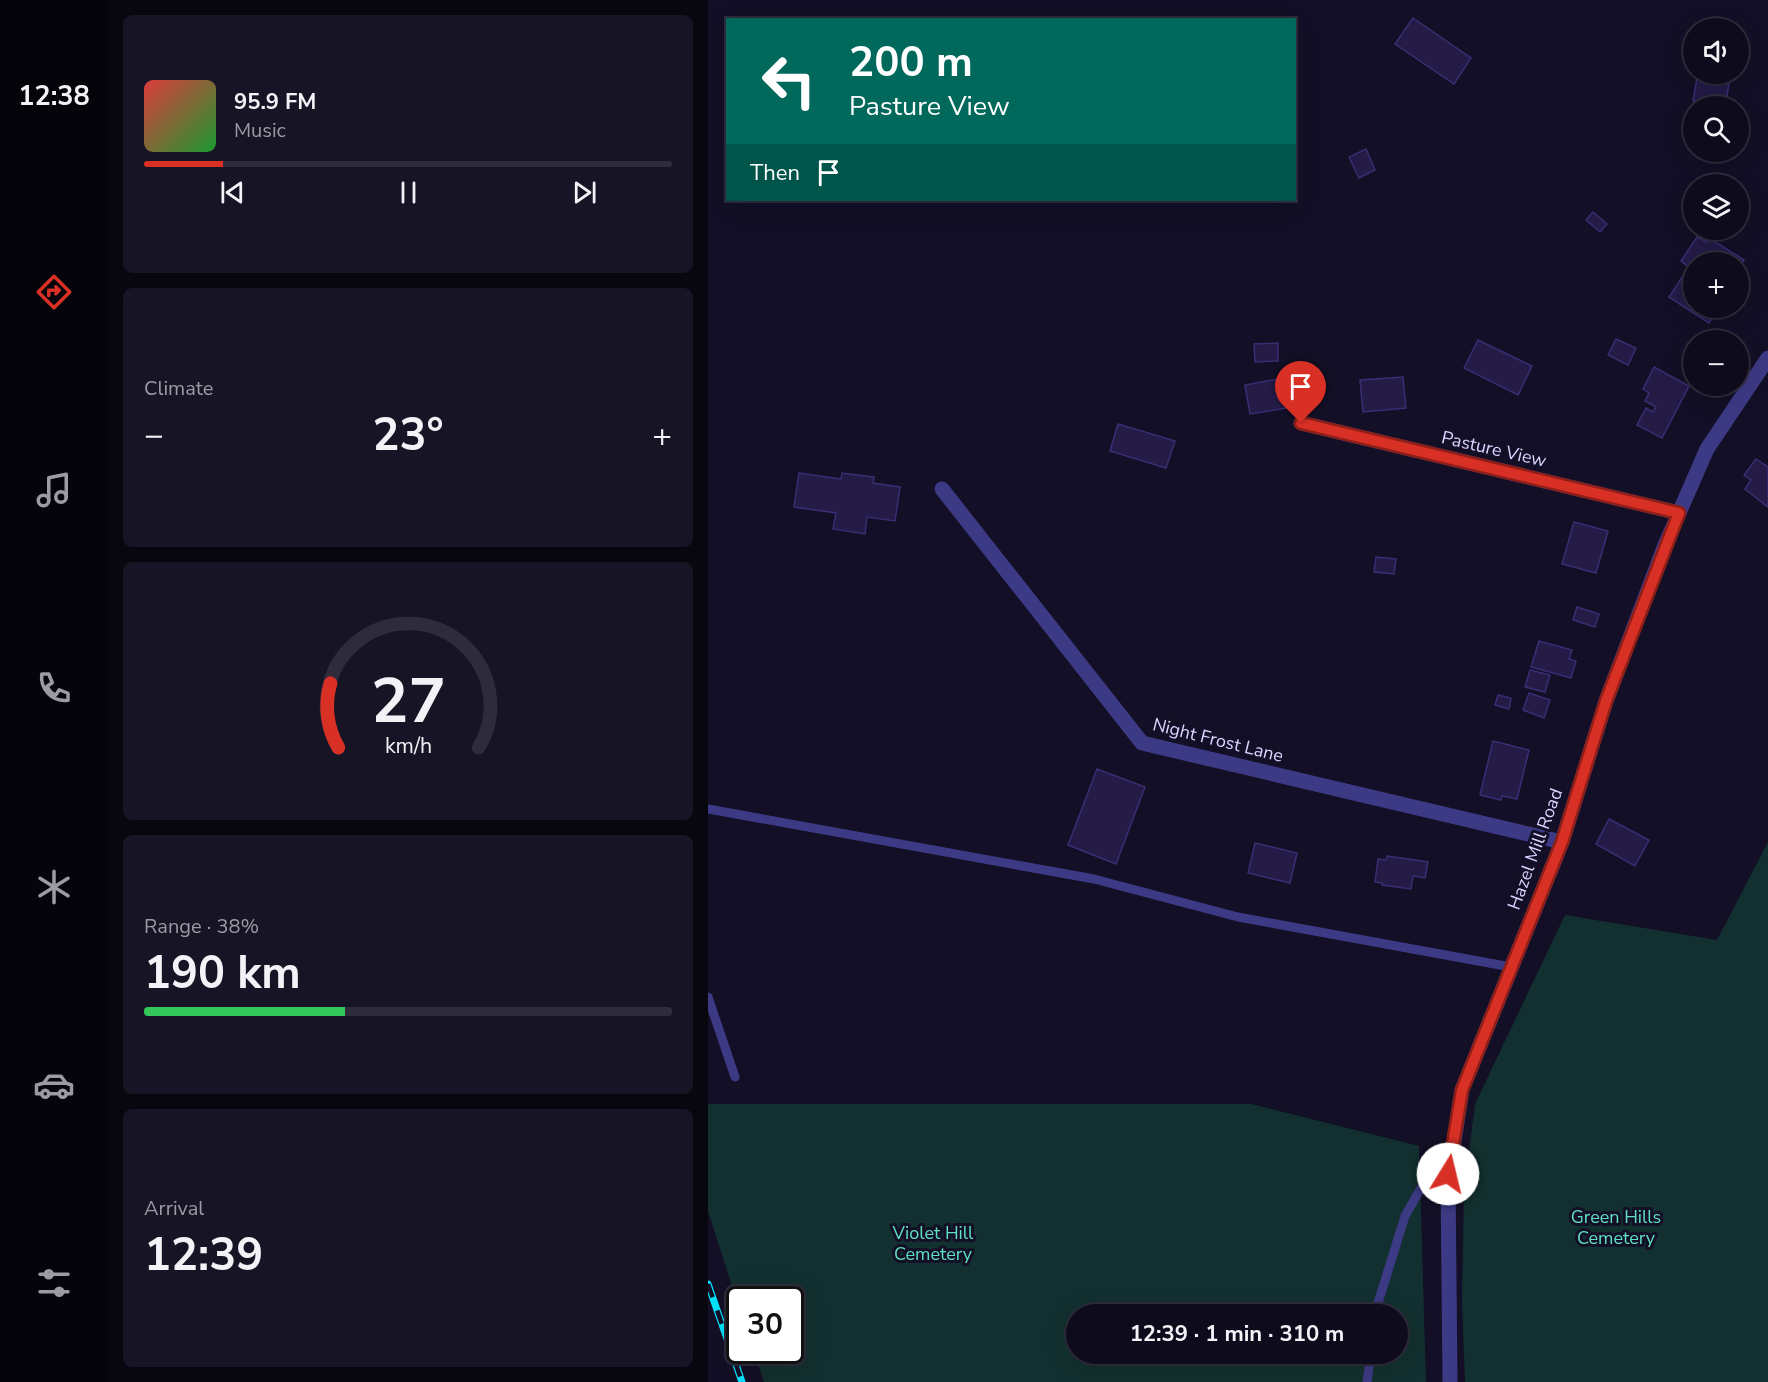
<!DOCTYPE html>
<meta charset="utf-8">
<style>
:root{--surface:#0e0b1c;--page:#171425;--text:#f1f3f6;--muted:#9b9ba3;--line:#2e2b3b;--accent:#d93025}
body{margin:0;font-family:"Nunito Sans",sans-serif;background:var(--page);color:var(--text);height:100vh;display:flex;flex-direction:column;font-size:22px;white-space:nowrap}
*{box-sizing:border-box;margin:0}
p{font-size:20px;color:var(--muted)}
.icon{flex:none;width:33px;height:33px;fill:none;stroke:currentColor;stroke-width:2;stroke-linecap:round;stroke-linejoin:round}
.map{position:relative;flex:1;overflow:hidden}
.details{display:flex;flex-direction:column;gap:15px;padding:15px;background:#08060f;width:600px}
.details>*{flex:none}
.banner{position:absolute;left:18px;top:18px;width:570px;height:183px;border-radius:0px;box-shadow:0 6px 24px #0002,0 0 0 2px var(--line);background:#00695c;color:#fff;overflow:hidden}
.buttons{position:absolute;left:975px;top:18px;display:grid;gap:12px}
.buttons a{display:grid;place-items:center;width:66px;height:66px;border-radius:50%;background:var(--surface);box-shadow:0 6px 24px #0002,0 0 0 2px var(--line);font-size:30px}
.speed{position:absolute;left:18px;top:1286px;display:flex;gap:12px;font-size:30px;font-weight:700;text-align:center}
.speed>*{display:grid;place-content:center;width:78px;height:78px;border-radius:50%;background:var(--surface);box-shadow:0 6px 24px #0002,0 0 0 2px var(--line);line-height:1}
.speed .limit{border:3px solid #111;border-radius:9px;background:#fff;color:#111}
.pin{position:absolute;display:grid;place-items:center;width:51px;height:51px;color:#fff;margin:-62px -26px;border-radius:50% 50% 50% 0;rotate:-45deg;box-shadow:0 0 6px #0007}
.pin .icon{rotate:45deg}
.me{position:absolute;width:66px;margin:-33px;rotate:9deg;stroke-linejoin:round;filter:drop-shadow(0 0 4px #0008)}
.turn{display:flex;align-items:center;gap:21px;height:126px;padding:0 24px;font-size:27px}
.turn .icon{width:78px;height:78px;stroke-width:2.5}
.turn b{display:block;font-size:42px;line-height:51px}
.then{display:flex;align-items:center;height:57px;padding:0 24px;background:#0003;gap:12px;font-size:22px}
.big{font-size:45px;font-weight:700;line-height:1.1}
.details .card{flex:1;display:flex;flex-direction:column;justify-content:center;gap:9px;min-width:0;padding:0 21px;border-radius:9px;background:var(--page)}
.details .dial{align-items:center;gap:0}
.dial svg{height:156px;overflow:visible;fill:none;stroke:var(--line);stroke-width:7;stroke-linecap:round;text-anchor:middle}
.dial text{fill:var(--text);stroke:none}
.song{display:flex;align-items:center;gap:18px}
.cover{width:72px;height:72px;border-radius:9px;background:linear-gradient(135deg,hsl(0 70% 55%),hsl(130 70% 35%))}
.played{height:6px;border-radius:3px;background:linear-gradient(90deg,var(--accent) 15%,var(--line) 15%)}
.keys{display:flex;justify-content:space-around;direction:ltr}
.heat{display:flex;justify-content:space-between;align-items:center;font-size:33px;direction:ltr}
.charge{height:9px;border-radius:4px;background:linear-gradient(90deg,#34c759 38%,var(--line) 0)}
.trip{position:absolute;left:358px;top:1304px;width:342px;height:60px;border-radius:30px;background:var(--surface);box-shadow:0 6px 24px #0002,0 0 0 2px var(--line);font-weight:700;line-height:60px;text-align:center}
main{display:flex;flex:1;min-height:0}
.tabs{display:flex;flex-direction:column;width:108px;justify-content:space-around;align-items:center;background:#06040b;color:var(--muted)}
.tabs .icon{width:42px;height:42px}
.tabs .on{color:var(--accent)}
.tabs b{font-size:27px;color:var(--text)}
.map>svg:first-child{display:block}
</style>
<main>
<nav class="tabs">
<b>12:38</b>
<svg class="icon on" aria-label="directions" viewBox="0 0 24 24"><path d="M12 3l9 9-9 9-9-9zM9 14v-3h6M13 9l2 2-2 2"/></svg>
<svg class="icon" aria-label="music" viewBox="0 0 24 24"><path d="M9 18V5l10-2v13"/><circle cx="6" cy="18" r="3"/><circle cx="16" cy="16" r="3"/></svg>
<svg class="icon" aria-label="phone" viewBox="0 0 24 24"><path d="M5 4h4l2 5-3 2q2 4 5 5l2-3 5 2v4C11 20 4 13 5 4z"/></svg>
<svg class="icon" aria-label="climate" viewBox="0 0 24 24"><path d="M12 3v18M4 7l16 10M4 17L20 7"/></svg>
<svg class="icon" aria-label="car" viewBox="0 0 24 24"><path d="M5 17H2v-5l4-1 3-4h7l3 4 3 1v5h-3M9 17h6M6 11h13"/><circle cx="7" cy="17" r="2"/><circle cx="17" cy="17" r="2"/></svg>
<svg class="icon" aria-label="filters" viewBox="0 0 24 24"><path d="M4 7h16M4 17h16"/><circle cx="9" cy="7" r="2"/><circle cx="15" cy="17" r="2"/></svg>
</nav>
<section class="details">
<div class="card">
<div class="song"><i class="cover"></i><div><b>95.9 FM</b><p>Music</p></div></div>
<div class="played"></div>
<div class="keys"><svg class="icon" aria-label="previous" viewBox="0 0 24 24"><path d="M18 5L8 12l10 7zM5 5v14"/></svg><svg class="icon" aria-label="pause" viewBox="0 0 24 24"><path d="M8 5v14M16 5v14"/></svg><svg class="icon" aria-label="next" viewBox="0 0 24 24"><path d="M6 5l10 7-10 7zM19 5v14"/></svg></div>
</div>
<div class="card"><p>Climate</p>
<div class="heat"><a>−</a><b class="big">23°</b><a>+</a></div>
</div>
<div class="card dial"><svg viewBox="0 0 100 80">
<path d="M14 69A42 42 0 1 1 86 69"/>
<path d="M14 69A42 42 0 0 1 10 36" stroke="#d93025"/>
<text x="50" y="56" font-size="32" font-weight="700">27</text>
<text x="50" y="72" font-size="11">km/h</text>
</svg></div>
<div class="card"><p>Range · 38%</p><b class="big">190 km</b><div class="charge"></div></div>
<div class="card"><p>Arrival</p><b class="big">12:39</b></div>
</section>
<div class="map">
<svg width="1060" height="1382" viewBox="0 0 1060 1382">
<rect width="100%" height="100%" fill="#130f26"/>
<g fill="#12302f" fill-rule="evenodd">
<path d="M1060 842V1382H757L754 1301 756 1191 767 1104 857 915 1009 940Z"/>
<path d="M0 1104H543L711 1146 718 1382H56L45 1350H82V1299H32L31 1308 0 1211ZM369 1314H690V1353H369Z"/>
</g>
<g fill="#241b47" stroke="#3b2d73" stroke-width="1.5">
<path d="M705 18 763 58 746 84 687 44Z"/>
<path d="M989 78 1021 84 1017 106 985 101Z"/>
<path d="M658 149 667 170 651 178 641 157Z"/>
<path d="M885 212 899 224 892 232 878 220Z"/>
<path d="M989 237 999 242 1001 238 1036 260 1030 269V262H986V308H1011L1001 323 961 297 981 267 973 261Z"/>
<path d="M908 339 928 348 920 365 900 355Z"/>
<path d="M770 340 824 366 810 395 756 368Z"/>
<path d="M570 343V361L547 362 546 344Z"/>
<path d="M946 367 981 386 954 438 929 425 938 408 945 412 948 407 937 401 941 393 935 389Z"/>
<path d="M586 376 591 406 542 414 537 385Z"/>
<path d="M695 377 698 408 655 412 652 380Z"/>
<path d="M410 424 467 441 458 468 402 451Z"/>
<path d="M1048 459 1060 467V507L1037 489 1043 480 1036 475Z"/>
<path d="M91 473 133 479 134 473 166 477 165 483 192 487 187 521 159 517 157 534 125 529 128 513 86 507Z"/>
<path d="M866 522 900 531 888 573 854 564Z"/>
<path d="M668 557 688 559 686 574 666 572Z"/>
<path d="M869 607 891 614 887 627 865 620Z"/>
<path d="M831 641 864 650 861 659 868 661 863 678 823 667Z"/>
<path d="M822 670 842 675 837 692 817 687Z"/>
<path d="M821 693 842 700 836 718 815 710Z"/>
<path d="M790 695 803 698 801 709 787 705Z"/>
<path d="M785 741 821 750 809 799 794 796 793 800 772 795Z"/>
<path d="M389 769 437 787 408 864 360 845Z"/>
<path d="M901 819 941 840 927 866 888 844Z"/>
<path d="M547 843 589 853 582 883 540 873Z"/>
<path d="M679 856 720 862 717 878 705 876 703 889 674 885V883L667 882 670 859 678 860Z"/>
</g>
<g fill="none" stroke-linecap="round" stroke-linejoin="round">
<g stroke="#3d3a85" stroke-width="9">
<path d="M0 809 386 879 530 917 803 967"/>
<path d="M0 997 27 1077"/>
<path d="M669 1314 670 1303 697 1216 717 1181 740 1180"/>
<path d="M659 1382 663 1353"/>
</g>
<g stroke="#3d3a85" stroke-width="15">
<path d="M593 423 971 513"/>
<path d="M234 489 434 743 854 842"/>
<path d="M742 1382 740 1180 754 1090 854 842 898 701 957 545 999 449 1060 358"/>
</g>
<g stroke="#00e5ff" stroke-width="7">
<path id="rail" d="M0 1284 34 1382"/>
</g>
<use href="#rail" stroke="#130f26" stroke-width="4.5" stroke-dasharray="14" stroke-linecap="butt"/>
</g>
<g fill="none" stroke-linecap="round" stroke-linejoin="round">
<g stroke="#8d1f18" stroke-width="15">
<path id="route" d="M593 423 971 513 898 701 854 842 754 1090 740 1174"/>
</g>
<use href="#route" stroke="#d93025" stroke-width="10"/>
</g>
<g text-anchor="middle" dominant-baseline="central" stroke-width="6" stroke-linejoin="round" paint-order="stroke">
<g font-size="18" fill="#d9d4ff" stroke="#130f26">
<text transform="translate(786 449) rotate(13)">Pasture View</text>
<text transform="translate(510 740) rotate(14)">Night Frost Lane</text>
<text transform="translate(827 849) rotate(-70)">Hazel Mill Road</text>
</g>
<g font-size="18" fill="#5fe0c0" stroke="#130f26">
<text x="908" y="1217">Green Hills<tspan x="908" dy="21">Cemetery</tspan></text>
<text x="225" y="1233">Violet Hill<tspan x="225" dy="21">Cemetery</tspan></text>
</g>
</g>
</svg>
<div class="buttons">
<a><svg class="icon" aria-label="sound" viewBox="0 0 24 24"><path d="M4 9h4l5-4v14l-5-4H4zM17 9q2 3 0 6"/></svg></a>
<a><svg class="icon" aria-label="search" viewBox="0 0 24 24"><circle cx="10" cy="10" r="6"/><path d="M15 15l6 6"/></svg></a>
<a><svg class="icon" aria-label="layers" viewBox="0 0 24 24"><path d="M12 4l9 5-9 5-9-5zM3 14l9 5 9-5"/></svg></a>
<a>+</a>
<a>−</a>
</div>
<div class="speed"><div class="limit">30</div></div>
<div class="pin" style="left:593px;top:423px;background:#d93025"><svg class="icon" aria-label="arrive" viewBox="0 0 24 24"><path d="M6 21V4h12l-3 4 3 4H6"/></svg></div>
<svg class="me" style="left:740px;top:1174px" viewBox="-20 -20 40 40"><circle r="19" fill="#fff"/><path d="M0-13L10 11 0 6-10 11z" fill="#d93025"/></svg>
<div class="trip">12:39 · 1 min · 310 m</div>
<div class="banner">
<div class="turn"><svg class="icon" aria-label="left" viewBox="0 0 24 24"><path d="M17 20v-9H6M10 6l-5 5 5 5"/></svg><div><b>200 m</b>Pasture View</div></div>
<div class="then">Then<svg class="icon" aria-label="arrive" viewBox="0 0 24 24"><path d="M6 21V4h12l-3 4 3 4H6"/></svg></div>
</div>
</div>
</main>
